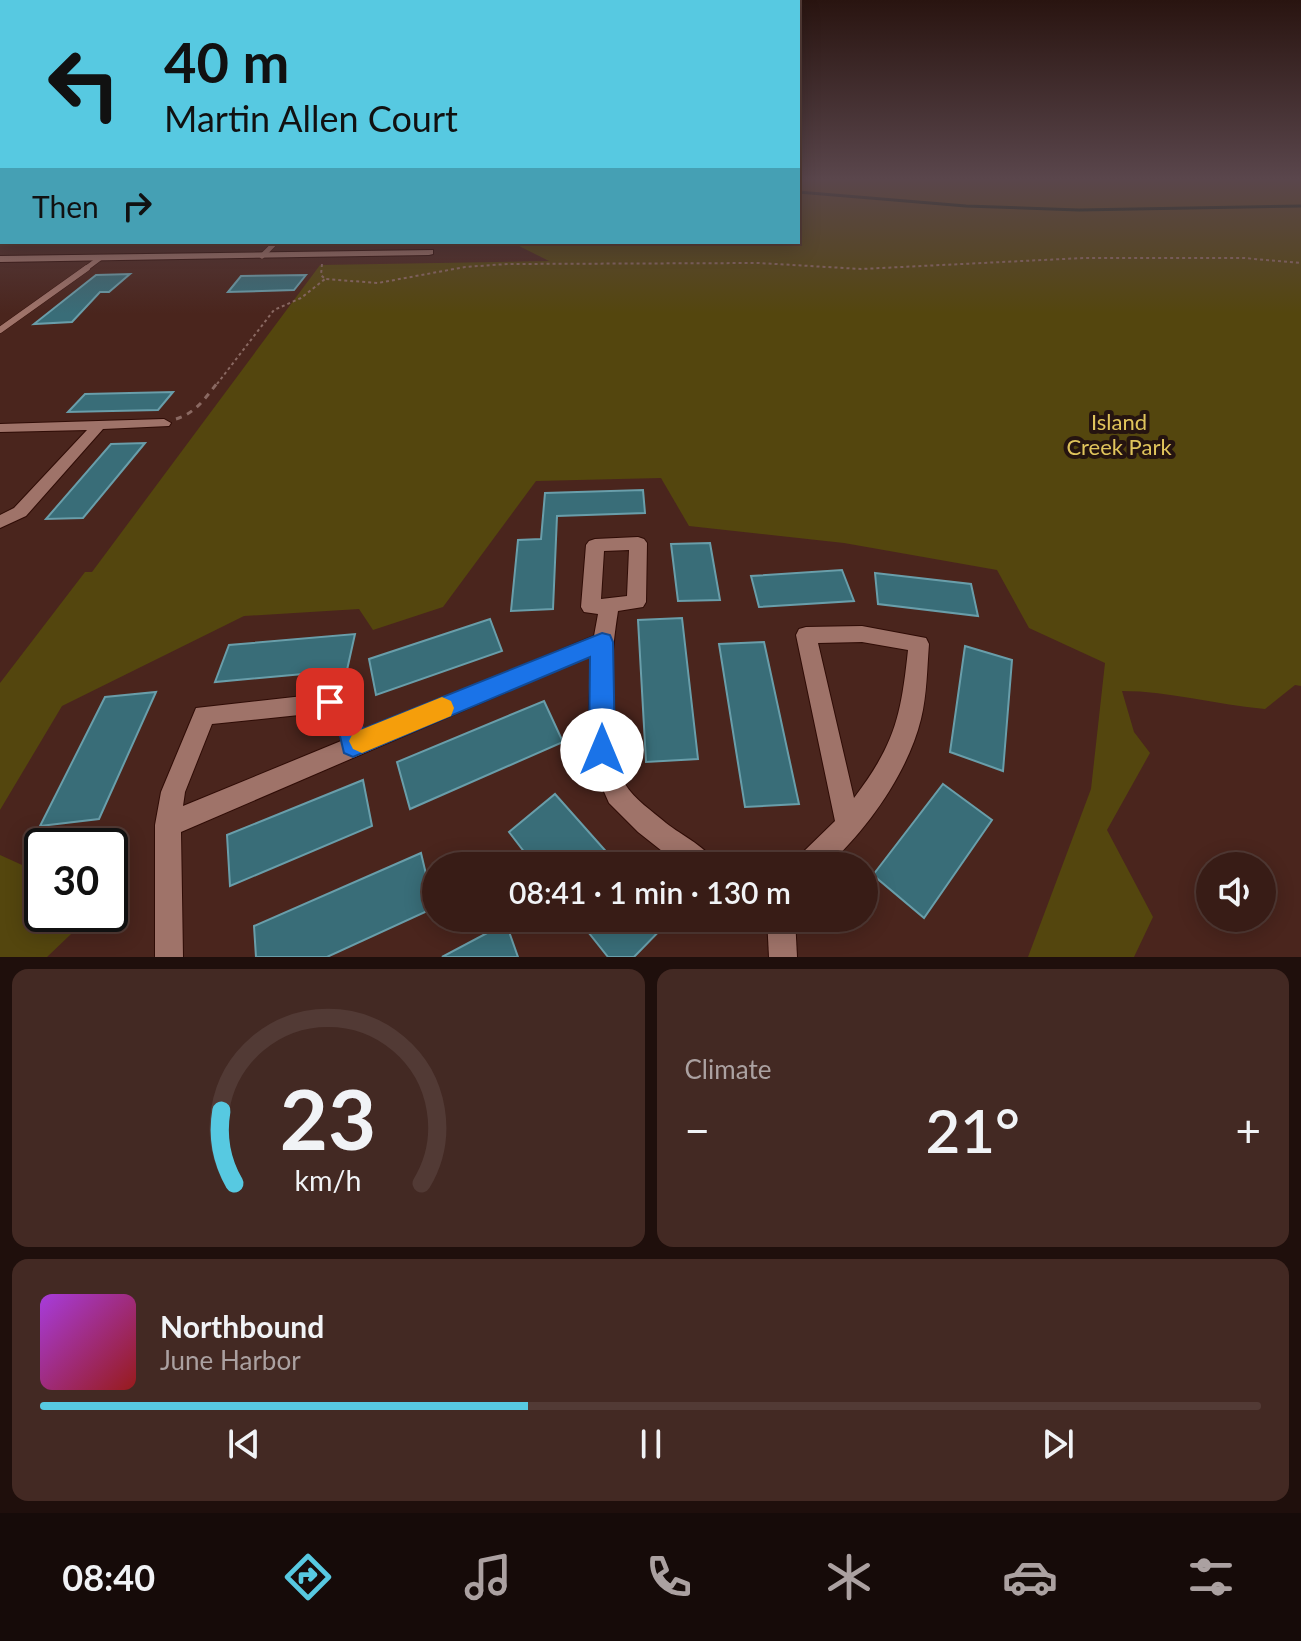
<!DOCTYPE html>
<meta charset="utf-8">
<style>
:root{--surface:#381c16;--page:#432923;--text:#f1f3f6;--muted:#aba1a1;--line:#523a35;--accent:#57c9e1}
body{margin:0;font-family:Lato,sans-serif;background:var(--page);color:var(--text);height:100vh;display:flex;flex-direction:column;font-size:30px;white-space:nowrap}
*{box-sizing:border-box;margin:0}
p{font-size:26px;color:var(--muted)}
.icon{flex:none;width:44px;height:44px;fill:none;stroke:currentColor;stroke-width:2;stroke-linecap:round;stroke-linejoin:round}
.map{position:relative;height:957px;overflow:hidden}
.panel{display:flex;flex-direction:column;gap:12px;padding:12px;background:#1f0f0c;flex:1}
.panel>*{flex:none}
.top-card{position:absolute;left:0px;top:0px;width:800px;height:244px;box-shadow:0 4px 20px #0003,0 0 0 2px var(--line);background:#57c9e1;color:#111;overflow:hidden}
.controls{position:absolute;left:1196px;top:852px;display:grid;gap:16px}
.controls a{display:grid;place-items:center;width:80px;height:80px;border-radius:50%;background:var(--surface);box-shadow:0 4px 20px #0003,0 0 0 2px var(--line);font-size:40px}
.speed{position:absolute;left:24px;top:828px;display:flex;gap:16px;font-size:40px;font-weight:700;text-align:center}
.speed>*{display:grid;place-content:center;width:104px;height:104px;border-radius:50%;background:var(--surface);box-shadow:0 4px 20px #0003,0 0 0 2px var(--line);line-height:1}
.speed .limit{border:4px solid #111;border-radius:12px;background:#fff;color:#111}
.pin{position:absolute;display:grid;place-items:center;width:68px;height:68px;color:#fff;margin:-34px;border-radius:16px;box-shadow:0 4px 12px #0006}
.me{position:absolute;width:88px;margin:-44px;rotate:0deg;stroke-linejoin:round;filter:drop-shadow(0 0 6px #0008)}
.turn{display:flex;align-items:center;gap:28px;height:168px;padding:0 32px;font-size:36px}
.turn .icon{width:104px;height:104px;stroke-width:2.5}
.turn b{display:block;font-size:56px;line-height:68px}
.then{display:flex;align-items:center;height:76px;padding:0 32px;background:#0003;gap:16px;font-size:30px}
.big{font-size:60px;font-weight:600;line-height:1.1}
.panel .widget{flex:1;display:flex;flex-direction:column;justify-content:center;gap:12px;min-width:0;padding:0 28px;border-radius:16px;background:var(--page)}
.panel .dial{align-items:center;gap:0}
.dial svg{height:208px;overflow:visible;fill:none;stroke:var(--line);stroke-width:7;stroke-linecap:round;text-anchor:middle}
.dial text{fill:var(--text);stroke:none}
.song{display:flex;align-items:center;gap:24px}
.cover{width:96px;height:96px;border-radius:12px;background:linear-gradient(135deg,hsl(280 70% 55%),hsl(0 70% 35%))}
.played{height:8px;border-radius:4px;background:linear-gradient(90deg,var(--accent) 40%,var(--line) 40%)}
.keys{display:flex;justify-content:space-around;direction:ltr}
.heat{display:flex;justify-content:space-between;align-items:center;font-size:44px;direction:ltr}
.panel .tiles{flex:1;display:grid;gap:12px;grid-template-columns:1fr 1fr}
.widget:last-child{grid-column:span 2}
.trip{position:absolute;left:422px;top:852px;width:456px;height:80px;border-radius:40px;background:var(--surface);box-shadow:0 4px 20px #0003,0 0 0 2px var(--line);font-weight:600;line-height:80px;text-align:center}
.tabs{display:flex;height:128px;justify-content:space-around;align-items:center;background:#160b09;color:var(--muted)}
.tabs .icon{width:56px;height:56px}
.tabs .active{color:var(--accent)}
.tabs b{font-size:36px;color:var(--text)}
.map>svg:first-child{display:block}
</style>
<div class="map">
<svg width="1301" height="957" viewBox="0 0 1301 957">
<rect width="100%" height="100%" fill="#4a251d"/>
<g fill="#54460e">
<path d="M798 180H1301V686L1295 685 1265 709C1217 705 1170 691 1122 691L1134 732 1150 753 1107 830 1153 917 1134 957H1028L1091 789 1105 663 1029 628 997 570 844 543 689 526 661 478 536 481 443 607 373 630 359 609 244 616 62 706 0 810V683L85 572H92L320 265 549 261 511 242H798Z"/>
<path d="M0 855 42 874V914H92L47 957H0Z"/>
</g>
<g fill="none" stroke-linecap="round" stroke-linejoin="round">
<path stroke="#00200b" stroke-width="3" d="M798 192 966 206 1079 210 1301 206"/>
</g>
<g fill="#396d78" stroke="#699eaa" stroke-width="2">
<path d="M130 274 109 292H100L72 322 34 324 96 275Z"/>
<path d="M306 275 294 290 228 292 241 276Z"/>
<path d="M173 392 158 410 68 412 85 394Z"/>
<path d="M145 443 83 518 46 519 111 444Z"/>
<path d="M643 490 645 513 557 516 553 609 511 611 518 540 541 539 545 493Z"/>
<path d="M710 543 720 600 678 601 671 544Z"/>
<path d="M842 570 854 601 759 607 751 576Z"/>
<path d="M875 573 971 584 978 616 878 604Z"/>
<path d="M682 618 698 759 646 762 638 620Z"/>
<path d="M490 619 502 651 376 695 369 659Z"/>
<path d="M355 634 347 670 215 682 229 645Z"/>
<path d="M764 642 799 804 745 807 719 644Z"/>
<path d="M965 646 1012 660 1003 771 950 752Z"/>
<path d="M156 692 99 819 40 826 105 697Z"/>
<path d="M544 701 563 742 410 809 397 762Z"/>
<path d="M363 780 372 826 230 886 227 835Z"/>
<path d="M943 784 992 820 924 918 873 875Z"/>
<path d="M555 794 619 866H535L509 832Z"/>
<path d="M421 853 434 908 327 957H256L254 926Z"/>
<path d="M577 918H672L634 957H608Z"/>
<path d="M506 923 518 957H442Z"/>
</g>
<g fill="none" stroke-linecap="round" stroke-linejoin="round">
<g stroke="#2f0c06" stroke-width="6">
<g id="service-far1">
<path d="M262 256 276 242"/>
<path d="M84 270 100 258"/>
</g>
</g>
<g stroke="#2f0c06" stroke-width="7">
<path id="service" d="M0 330 87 268"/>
</g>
<g stroke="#2f0c06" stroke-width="2">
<g id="minor">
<path d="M433 250V254L429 255 0 262V256Z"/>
<path d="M164 419 171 423 169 426 103 429 26 516 0 528V515L14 508 87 430 0 432V424Z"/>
<path d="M638 537 644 539 647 543 646 602 643 607 618 611C611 655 602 746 625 784 634 799 652 811 666 823 681 835 709 848 717 866H681L638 832 609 803 598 778 592 756 589 704 592 655 181 832 183 957H155V825L161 792 196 708 330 693 356 705 362 732 594 636 598 614 584 612 581 607 586 545 589 541 595 539ZM629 550 627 596 601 599 604 551ZM328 712 338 717 341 741 183 806 185 792 212 724Z"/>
<path d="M862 626 926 638 929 644C927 669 927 694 921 719 908 772 868 829 827 866H794L798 857 835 821 796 635 799 629 806 627ZM862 642 908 650C901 716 895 744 854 798L818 643Z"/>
<path d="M767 918H795L797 957H769Z"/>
</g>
</g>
<g stroke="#8a6962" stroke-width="2" stroke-dasharray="3 3" stroke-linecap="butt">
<path d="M322 264 321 275 325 279 378 283 465 267 507 264 759 263 861 269 1083 258H1244L1301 263"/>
<path d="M217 384 274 310 301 298 325 279"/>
</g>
<path stroke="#8a6962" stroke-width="3" stroke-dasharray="6 6" stroke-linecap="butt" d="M176 419C196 413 206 397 218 382"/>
<use href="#service-far1" stroke="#9f7369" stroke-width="5"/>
<use href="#service" stroke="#9f7369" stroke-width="6"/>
<use href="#minor" fill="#9f7369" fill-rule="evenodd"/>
</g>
<linearGradient id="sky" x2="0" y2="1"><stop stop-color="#291410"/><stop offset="0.57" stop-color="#5a464c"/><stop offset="1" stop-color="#5a464c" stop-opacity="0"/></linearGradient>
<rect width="1301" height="314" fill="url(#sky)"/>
<path fill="#1a73e8" stroke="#114b97" stroke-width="2" d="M602 633 610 635 613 642 615 750 611 758 602 762 593 758 589 750 590 657 353 757 344 753 336 719 322 710 318 702 322 695 330 692 357 705 363 729Z"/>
<path fill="#f59e0b" d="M442 697 451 701 454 708 451 716 362 753 353 749 349 741 353 733Z"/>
<g text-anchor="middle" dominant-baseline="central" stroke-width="8" stroke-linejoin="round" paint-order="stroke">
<g font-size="22" fill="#e0c45c" stroke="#251410">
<text x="1119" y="421">Island<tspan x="1119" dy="25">Creek Park</tspan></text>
</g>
</g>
</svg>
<div class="controls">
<a><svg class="icon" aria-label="sound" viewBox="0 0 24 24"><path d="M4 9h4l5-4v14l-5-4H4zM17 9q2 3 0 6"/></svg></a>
</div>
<div class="speed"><div class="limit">30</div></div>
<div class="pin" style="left:330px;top:702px;background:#d93025"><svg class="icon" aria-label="arrive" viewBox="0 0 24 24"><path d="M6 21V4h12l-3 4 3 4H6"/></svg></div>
<svg class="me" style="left:602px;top:750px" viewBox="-20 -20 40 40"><circle r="19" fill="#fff"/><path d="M0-13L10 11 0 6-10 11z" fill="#1a73e8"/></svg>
<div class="trip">08:41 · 1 min · 130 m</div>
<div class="top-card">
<div class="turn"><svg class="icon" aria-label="left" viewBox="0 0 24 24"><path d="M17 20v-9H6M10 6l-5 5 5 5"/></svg><div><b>40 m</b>Martin Allen Court</div></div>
<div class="then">Then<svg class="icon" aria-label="right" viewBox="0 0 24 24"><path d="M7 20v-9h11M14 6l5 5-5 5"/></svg></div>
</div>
</div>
<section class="panel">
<div class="tiles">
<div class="widget dial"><svg viewBox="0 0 100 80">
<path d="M14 69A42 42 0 1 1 86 69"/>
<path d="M14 69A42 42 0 0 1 9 41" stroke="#57c9e1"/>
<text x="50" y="56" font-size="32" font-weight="700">23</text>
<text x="50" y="72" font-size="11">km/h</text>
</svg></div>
<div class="widget"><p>Climate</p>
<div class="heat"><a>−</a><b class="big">21°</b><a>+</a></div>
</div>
<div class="widget">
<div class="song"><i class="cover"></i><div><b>Northbound</b><p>June Harbor</p></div></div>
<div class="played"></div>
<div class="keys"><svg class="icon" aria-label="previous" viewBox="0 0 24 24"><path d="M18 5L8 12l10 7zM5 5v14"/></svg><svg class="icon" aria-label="pause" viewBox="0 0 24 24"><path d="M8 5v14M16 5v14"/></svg><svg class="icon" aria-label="next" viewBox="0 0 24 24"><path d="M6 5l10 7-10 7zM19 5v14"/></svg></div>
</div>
</div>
</section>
<nav class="tabs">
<b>08:40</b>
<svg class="icon active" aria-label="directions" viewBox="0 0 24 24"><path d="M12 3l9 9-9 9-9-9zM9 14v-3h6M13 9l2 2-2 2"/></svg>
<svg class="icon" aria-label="music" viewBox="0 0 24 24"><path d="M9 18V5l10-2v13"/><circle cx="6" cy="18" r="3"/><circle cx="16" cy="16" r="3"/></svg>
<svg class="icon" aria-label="phone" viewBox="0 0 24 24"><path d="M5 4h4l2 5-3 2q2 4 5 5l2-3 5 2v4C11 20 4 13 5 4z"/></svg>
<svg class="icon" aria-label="climate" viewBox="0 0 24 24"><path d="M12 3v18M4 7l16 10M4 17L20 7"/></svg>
<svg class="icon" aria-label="car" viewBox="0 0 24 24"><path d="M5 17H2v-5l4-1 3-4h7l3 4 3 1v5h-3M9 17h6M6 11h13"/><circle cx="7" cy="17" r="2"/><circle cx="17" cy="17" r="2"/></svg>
<svg class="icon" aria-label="filters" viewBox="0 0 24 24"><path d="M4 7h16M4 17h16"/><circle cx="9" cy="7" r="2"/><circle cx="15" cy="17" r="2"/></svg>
</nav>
